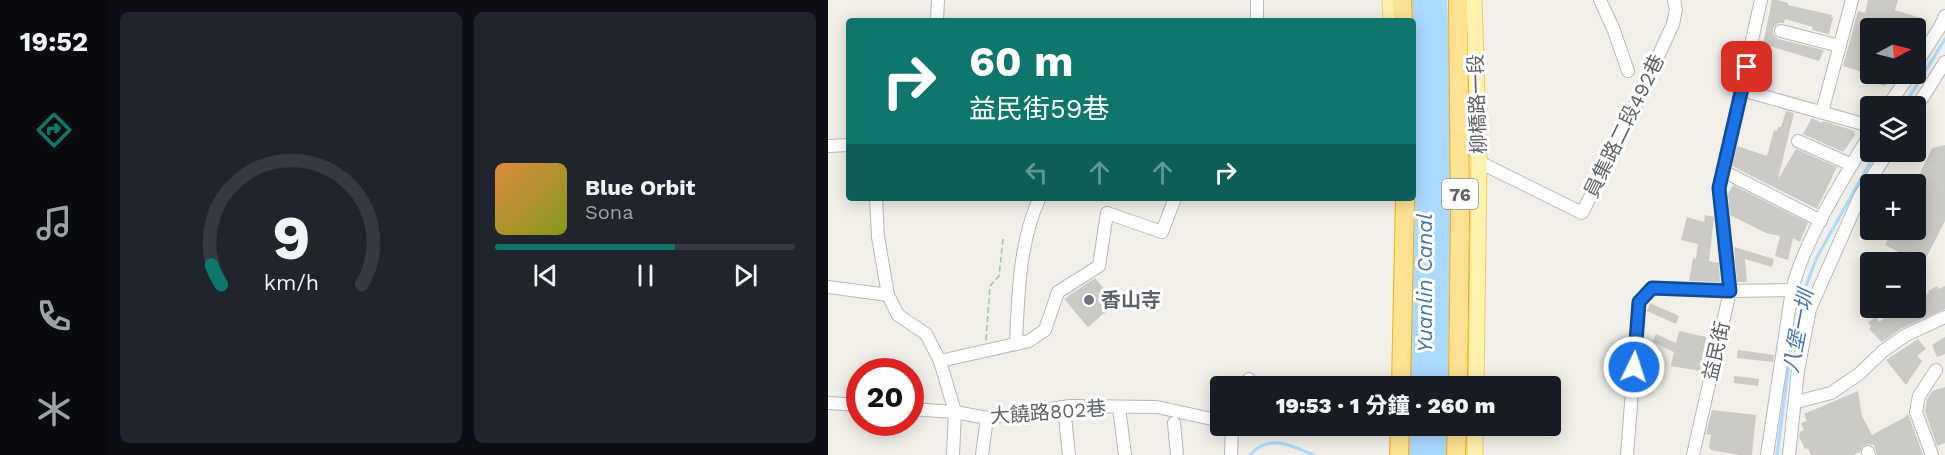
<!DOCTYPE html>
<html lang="zh-TW">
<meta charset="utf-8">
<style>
:root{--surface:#171b24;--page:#20242c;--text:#f1f3f6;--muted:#9ea1a6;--line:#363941;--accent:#0f766e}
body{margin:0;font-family:"Work Sans","Noto Sans TC",sans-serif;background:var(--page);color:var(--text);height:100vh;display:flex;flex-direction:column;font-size:22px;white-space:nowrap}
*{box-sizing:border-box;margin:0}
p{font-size:20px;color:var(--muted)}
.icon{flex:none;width:33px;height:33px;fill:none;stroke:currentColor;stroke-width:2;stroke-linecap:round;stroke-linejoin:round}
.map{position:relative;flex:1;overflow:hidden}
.side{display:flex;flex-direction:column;gap:12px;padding:12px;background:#0d0f14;width:720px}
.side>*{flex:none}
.top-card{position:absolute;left:18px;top:18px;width:570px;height:183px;border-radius:6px;box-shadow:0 3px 15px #0003;background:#0f766e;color:#fff;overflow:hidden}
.needle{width:39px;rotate:83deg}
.tools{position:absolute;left:1032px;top:18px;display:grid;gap:12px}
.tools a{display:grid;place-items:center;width:66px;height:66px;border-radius:6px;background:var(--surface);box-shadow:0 3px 15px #0003;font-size:30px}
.speed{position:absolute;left:18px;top:358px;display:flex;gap:12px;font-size:30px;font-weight:700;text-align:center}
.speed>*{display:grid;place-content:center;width:78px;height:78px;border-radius:50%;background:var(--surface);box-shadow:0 3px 15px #0003;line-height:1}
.speed .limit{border:9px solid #d22;background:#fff;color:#111}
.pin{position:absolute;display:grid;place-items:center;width:51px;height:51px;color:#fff;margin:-26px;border-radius:12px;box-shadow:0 3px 9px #0006}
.me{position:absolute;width:66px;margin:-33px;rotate:4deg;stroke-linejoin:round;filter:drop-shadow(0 0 4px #0008)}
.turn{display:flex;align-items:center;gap:21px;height:126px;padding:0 24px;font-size:27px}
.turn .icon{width:78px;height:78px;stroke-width:2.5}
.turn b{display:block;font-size:42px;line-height:51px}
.lanes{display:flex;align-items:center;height:57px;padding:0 24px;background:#0003;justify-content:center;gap:30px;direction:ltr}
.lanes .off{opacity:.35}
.side .widget{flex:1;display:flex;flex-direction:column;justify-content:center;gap:9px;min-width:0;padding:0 21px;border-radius:9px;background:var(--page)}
.side .dial{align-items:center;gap:0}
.dial svg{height:156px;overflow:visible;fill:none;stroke:var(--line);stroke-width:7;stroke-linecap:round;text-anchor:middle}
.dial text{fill:var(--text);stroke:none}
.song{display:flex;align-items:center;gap:18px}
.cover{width:72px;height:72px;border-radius:9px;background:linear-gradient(135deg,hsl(30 70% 55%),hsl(70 70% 35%))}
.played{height:6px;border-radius:3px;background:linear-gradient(90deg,var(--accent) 60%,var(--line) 60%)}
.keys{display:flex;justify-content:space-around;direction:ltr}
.side .tiles{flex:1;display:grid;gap:12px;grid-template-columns:repeat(2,1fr)}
.trip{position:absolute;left:382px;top:376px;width:351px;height:60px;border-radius:6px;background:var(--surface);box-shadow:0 3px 15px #0003;font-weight:800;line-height:60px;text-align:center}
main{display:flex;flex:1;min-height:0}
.tabs{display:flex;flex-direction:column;width:108px;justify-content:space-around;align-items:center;background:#090b0e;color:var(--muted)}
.tabs .icon{width:42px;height:42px}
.tabs .selected{color:var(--accent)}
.tabs b{font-size:27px;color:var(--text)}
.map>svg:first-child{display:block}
</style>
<main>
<nav class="tabs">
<b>19:52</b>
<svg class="icon selected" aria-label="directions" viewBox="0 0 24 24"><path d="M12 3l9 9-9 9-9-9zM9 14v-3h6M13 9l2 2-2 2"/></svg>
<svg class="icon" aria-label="music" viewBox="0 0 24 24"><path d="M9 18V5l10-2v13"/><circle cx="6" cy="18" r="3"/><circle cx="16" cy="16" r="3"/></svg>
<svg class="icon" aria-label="phone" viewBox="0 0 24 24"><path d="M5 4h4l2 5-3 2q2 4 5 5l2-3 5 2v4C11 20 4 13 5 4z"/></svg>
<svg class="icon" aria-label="climate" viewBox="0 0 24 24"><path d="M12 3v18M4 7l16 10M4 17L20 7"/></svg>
</nav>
<section class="side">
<div class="tiles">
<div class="widget dial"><svg viewBox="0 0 100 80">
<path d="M14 69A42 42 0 1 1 86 69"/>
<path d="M14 69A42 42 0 0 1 9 59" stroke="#0f766e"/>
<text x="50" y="56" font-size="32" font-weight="700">9</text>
<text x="50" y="72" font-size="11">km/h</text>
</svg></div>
<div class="widget">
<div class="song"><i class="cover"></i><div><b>Blue Orbit</b><p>Sona</p></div></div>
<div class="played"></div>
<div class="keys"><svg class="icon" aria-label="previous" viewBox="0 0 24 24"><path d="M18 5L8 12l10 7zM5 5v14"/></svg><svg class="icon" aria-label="pause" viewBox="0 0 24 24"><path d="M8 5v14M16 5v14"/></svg><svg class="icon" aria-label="next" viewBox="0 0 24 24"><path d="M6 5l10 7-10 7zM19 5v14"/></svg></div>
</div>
</div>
</section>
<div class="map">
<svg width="1117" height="455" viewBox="0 0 1117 455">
<rect width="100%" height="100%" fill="#f1efe8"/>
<g fill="#aadaff">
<path d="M580 0H619L624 126 620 387H581L587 210 585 154V21H580Z"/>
<path d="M579 426H620L619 455H578Z"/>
</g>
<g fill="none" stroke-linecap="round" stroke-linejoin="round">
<g stroke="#aadaff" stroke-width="3">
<path d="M1076 106 1117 39"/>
<path d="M422 455C441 433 464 446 486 455"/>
<path d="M949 455 964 340 974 296 989 257 1048 152"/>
</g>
</g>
<g fill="#cccac5">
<path d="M944 0H950L960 3V5L1004 15 1003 17 1005 18 1001 34 984 30 985 27 957 19 956 23H950L945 28V34L950 39 996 50 991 61 935 44Z"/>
<path d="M1040 0H1070L1067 10 1099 20 1093 32 1088 28 1056 21 1055 26H1051L1050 28H1042V74H1067L1057 86 1035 80 1037 74H1040L1015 66 1030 11 1037 13Z"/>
<path d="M958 111 966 113 950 179 968 149 1009 167 989 209 904 166 909 146 939 156 946 130 949 131 950 127H953Z"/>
<path d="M984 118 994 123 995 121 1018 128 1026 131 1027 135 1015 152 975 134Z"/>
<path d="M1117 145V221L1097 260 1092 258 1090 262 1057 245 1064 230H1088V182L1104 148Z"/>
<path d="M905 185 980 223 972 242 965 238 960 260 947 256 952 236 938 233 902 215 900 194Z"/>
<path d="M877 215 886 217 881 261 891 263 892 282 861 281 865 258 868 259 870 244 853 240 859 217 876 222Z"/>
<path d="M906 247 946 259 944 267 917 259 919 282H909Z"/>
<path d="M267 278 288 303 260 327 236 299Z"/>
<path d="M1109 286 1110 289 1117 286V309L1074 328 1054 342 1041 329 1043 327 1040 322 1048 317 1051 322 1071 308H1088V300L1101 293 1100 291Z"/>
<path d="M822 303 851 316 848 324 819 311Z"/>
<path d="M851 331 878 337 872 371 843 366 846 352 825 342 828 334 848 343Z"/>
<path d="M1117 337V354L1109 357 1104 345Z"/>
<path d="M1090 339 1098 349 1089 356 1094 361 1078 385 1058 360Z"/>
<path d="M910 350 946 355 945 362 909 358Z"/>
<path d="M906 376 931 379 930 386 906 383Z"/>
<path d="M1117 387V443L1109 446 1097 411 1099 399 1104 391Z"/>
<path d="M1030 391 1034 416 1044 435 1079 416 1078 415 1080 414 1095 455H1049L1046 445 1041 444 1034 446 1032 452 1026 455H983L980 448 977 449 971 437 972 432 976 430 973 423 979 421 976 414Z"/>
<path d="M884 410 928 415 924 455H911L883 450 881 447 883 435 878 434Z"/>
</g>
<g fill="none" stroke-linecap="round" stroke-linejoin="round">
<g stroke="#b5b8bc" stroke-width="14">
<g id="minor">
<path d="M772 0 785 28 800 71"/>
<path d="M109 21 110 0"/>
<path d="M429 21V0"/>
<path d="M953 31 1012 46"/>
<path d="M1088 64 1112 27 1117 16"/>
<path d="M914 90 1042 126"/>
<path d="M1060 106 1082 74"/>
<path d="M1088 108 1117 62"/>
<path d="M994 112 1024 0"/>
<path d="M970 141 1024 165"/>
<path d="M0 146 21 145"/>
<path d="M651 162 754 213 792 139 845 24 848 10 846 0"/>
<path d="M895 171 993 221"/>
<path d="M48 198 50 237 60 295 70 315 98 334 112 361 127 412 125 455"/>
<path d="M0 287 60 295"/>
<path d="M188 344C190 296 191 244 211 199"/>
<path d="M112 361 201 341 217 330 230 292 271 266 279 213 334 232 347 198"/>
<path d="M418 387 421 379"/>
<path d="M968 402 1003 393 1031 374 1055 351 1078 335 1117 317"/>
<path d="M0 403 32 405"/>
<path d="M236 407 241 455"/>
<path d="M291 407 297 455"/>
<path d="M82 409 127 412 159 418 242 406 329 407 393 421"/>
<path d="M346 423 349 455"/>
<path d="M1040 452 1041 455"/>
<path d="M154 455 159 418"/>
<path d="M403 455 404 426"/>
<path d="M799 455 811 302 824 288 902 291 964 290"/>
<path d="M865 455 902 291 891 188 933 0"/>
<path d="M939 455 964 290C977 238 1015 180 1042 134"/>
<path d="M961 455 970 370 982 309 1032 196 1060 152"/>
<path d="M1104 455 1088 412 1091 396 1108 370"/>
</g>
</g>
<g stroke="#f2c960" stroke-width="17">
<g id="major">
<path d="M562 0 563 21"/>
<path d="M646 0 651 162 648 387"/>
<path d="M647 455V426"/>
</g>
</g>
<g stroke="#f9ab00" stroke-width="20">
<g id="highway">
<path d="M574 0 575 21"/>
<path d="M630 0 632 213 630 387"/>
<path d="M573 387 577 198"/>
<path d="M571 455 572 426"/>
<path d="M628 455 629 426"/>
</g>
</g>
<path stroke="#9cc7a9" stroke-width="1.5" stroke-dasharray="6 3" stroke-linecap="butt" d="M158 340 162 286 171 276 175 239"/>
<use href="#minor" stroke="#fff" stroke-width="12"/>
<use href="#major" stroke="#fff2af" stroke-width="15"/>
<use href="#highway" stroke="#fde293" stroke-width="18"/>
</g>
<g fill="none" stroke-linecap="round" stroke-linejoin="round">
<g stroke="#114b97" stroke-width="15">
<path id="route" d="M806 367 811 302 824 288 902 291 891 188 919 67"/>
</g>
<use href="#route" stroke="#1a73e8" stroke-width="10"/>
</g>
<circle fill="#6b7280" stroke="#fff" stroke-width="2" cx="261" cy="300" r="6"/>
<g text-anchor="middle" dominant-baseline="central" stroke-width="6" stroke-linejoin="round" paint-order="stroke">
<rect fill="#fff" stroke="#8f9295" stroke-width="1.5" x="614" y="179" width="36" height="30" rx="4.5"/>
<g font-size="18" font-weight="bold" fill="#5f6368">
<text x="632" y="194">76</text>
</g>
<g font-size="20" fill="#5f6368" stroke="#fff">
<text transform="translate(649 104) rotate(-92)">柳橋路一段</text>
<text transform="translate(796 126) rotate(-64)">員集路二段492巷</text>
<text transform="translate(888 351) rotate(-77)">益民街</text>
<text transform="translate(220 412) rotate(-4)">大饒路802巷</text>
</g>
<g font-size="20" font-weight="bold" fill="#5b616d" stroke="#fff" text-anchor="start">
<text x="273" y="300">香山寺</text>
</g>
<g font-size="21" font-style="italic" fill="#4174aa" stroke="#fff">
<text transform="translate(596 283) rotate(-90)">Yuanlin Canal</text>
<text transform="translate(970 331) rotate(-79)">八堡一圳</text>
</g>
</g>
</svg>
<div class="tools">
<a><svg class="needle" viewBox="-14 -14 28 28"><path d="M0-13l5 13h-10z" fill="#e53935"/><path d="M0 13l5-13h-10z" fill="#9ea1a6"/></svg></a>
<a><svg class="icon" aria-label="layers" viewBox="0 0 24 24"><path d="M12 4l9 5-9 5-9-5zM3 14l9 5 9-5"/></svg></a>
<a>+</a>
<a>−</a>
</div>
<div class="speed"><div class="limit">20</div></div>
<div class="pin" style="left:919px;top:67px;background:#d93025"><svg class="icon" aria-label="arrive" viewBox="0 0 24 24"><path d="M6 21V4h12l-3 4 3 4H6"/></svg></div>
<svg class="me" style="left:806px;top:367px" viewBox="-20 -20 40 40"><circle r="17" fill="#1a73e8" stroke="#fff" stroke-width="3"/><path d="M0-11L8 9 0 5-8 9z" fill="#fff"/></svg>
<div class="trip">19:53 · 1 分鐘 · 260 m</div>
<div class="top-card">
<div class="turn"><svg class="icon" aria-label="right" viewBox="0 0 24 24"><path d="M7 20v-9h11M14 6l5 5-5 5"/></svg><div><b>60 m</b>益民街59巷</div></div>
<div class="lanes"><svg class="icon off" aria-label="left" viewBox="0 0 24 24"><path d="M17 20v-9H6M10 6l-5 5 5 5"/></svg><svg class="icon off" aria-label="ahead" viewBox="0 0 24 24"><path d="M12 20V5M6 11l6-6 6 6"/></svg><svg class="icon off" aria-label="ahead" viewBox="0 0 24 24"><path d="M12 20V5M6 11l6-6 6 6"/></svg><svg class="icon" aria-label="right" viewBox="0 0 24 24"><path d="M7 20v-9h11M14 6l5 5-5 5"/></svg></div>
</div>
</div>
</main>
